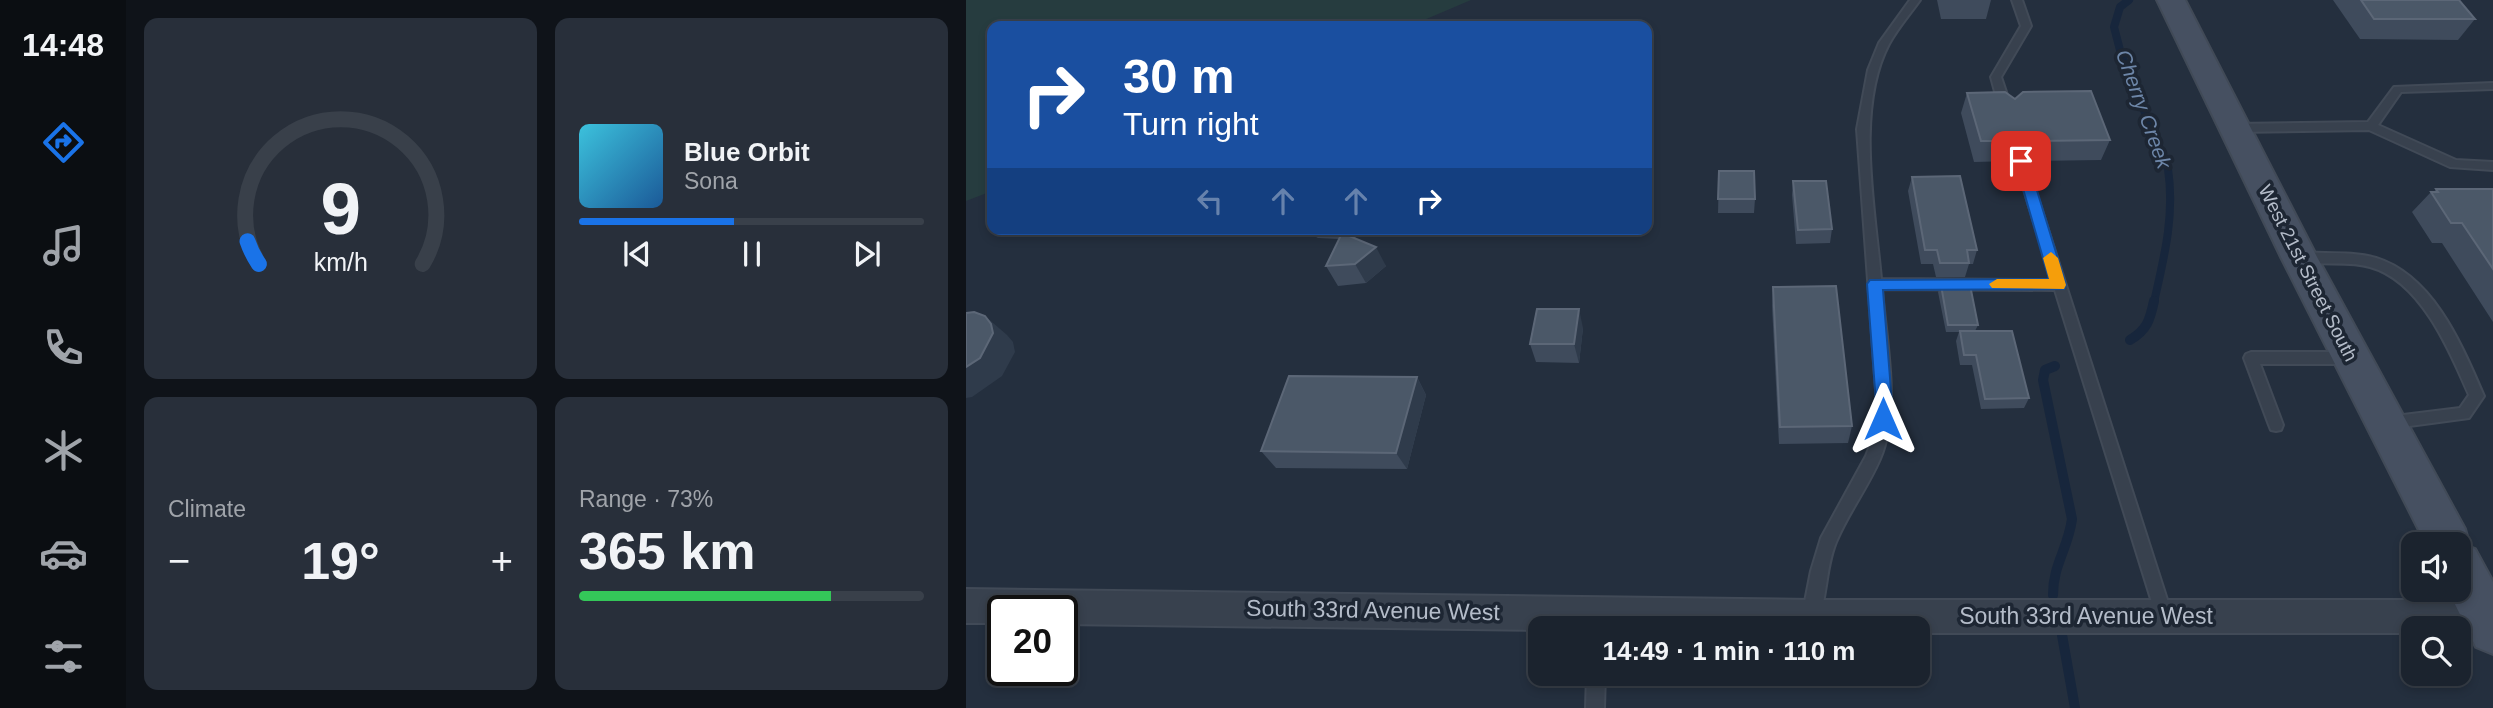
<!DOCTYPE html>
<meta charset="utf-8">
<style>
:root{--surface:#1b232e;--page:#282f3a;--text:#f1f3f6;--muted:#a0a4aa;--line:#39404a;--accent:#1a73e8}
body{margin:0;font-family:Arial,sans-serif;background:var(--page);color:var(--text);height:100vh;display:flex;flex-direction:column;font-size:26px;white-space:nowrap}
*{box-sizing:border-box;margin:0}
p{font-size:23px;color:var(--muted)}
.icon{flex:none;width:38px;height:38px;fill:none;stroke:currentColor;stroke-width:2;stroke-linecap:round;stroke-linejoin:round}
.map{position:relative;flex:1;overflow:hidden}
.side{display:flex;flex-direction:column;gap:18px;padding:18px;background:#0f1319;width:840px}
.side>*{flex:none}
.banner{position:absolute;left:21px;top:21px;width:665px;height:214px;border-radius:14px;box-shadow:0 4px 10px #0003,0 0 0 2px var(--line);background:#1a4fa0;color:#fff;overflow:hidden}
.controls{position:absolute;left:1435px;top:532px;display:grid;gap:14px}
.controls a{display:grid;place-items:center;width:70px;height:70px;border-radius:14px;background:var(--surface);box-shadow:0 4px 10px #0003,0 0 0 2px var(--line);font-size:35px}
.speed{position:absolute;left:21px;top:595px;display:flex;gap:14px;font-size:35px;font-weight:700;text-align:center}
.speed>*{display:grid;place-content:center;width:91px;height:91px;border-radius:50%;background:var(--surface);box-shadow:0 4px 10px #0003,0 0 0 2px var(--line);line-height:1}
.speed .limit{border:4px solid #111;border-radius:10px;background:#fff;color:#111}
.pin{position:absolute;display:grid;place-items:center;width:60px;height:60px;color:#fff;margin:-30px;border-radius:14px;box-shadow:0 4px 10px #0006}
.me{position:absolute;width:77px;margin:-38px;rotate:0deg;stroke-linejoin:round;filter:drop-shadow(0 0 5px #0008)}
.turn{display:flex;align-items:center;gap:24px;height:147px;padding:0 21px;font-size:32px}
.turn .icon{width:91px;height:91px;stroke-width:2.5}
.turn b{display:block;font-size:49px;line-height:60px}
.lanes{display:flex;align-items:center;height:66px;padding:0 21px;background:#0003;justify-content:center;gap:35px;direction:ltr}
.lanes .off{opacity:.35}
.big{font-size:52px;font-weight:800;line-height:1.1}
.side .card{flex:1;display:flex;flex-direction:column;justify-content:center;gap:10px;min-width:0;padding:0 24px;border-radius:14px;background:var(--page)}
.side .dial{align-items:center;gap:0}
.dial svg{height:182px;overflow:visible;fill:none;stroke:var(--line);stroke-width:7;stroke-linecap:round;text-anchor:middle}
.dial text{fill:var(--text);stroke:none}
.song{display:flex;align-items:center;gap:21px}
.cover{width:84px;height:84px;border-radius:10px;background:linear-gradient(135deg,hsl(190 70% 55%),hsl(210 70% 35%))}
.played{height:7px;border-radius:4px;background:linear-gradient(90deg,var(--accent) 45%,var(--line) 45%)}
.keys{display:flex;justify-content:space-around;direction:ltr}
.heat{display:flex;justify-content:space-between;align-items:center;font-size:38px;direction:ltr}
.charge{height:10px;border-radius:5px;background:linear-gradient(90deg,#34c759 73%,var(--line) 0)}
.side .tiles{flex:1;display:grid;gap:18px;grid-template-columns:repeat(2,1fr)}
.trip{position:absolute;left:562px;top:616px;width:402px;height:70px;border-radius:14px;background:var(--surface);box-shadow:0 4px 10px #0003,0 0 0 2px var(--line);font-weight:800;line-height:70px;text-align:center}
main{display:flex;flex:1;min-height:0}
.tab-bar{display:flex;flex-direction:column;width:126px;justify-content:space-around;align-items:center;background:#0b0e12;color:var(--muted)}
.tab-bar .icon{width:49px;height:49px}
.tab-bar .on{color:var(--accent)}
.tab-bar b{font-size:32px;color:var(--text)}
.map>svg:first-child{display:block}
</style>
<main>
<nav class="tab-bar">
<b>14:48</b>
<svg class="icon on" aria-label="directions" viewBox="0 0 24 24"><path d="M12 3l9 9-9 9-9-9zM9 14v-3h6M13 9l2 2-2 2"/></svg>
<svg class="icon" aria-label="music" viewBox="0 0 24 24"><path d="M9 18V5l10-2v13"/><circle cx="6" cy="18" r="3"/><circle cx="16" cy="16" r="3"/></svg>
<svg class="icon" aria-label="phone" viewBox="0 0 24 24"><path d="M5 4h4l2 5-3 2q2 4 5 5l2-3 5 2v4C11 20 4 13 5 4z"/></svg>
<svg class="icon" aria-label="climate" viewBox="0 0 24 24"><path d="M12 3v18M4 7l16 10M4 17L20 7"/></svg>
<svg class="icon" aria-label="car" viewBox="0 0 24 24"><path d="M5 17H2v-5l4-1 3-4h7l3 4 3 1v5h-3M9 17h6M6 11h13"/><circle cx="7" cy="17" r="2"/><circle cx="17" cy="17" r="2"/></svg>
<svg class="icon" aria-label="filters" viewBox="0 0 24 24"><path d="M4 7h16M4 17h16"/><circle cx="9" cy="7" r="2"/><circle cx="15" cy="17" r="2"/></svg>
</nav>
<section class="side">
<div class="tiles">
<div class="card dial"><svg viewBox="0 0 100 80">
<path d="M14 69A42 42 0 1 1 86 69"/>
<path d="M14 69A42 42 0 0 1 9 59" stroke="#1a73e8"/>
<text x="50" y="56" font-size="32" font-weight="700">9</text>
<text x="50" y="72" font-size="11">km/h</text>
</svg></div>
<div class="card">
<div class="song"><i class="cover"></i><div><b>Blue Orbit</b><p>Sona</p></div></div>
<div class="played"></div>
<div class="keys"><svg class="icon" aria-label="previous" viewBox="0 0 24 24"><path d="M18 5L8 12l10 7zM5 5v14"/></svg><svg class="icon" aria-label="pause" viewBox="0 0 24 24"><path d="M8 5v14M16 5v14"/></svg><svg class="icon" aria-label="next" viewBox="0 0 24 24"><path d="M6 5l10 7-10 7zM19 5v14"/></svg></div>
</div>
<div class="card"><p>Climate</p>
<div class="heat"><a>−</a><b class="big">19°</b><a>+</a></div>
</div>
<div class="card"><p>Range · 73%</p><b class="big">365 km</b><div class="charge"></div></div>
</div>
</section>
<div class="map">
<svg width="1527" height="708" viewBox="0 0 1527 708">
<rect width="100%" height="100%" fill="#242f3e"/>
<path fill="#263c3f" d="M0 0H505L444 26H26V191L0 201Z"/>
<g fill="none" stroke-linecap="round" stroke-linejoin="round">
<path stroke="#17263c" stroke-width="8" d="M1163 0 1154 7 1148 27 1155 54 1202 169C1209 215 1198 258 1188 302"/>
<g stroke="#17263c" stroke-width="10">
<path d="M1164 340C1181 330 1184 320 1188 301"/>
<path d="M1087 595C1087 564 1102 549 1106 519L1077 380 1079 370 1089 366"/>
<path d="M1096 635 1109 708"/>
</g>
<g stroke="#414a57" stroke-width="4">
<g id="service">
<path d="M944 0H954C944 14 931 29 923 44 889 108 909 209 915 279L1086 280 1049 161 1051 158H1059L1206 615 1204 621 1198 623 1192 621 1190 615 1089 290 916 289C920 342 935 410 914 459 902 487 883 512 871 540 859 566 862 597 851 623L845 625 839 623 836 617 845 571 855 538 900 456 908 435 911 403 891 129 902 70 913 43Z"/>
<path d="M1046 0H1056L1065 26 1035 77 1046 110 1040 114 1034 110 1025 77 1055 26Z"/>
<path d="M1527 83V89L1435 92 1412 125 1490 160 1527 162V170L1484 167 1403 130 1268 132 1262 128 1268 124 1402 122 1428 87Z"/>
<path d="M1334 252C1359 254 1386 251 1410 258 1468 276 1496 346 1518 396L1503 418 1421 429 1416 428 1414 423 1416 418 1421 417 1494 408 1503 395C1484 351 1455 281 1404 267 1380 260 1353 267 1329 260L1328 257Z"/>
<path d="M1285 352H1384L1389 354 1391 358 1389 362 1384 364H1294L1317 425 1315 430 1310 431 1305 430 1303 425 1278 358 1280 354Z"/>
<path d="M621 674H639L638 708H620Z"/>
</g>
</g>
<g stroke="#414a57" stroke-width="4">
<path id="minor" d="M0 589 845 600H1527V634H1493V628H1447V633H952V628L574 630 96 624V611H37V623H0Z"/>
</g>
<g stroke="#414a57" stroke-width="4">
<path id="secondary" d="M1191 0H1219L1351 257 1499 529 1504 547 1509 549 1527 582V654L1510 647 1482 590H1493V544H1460L1315 257Z"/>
</g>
<use href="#service" fill="#38414e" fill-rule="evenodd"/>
<use href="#minor" fill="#38414e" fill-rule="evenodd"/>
<use href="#secondary" fill="#465061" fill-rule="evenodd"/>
</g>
<g fill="#3f4b5c">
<path d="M971 0H1025L1020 19H975Z"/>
<path d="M1367 0H1493L1509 19 1492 40 1394 39Z"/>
<path d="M1001 93 1049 99 1144 140 1135 160 1063 161 1061 156 1051 155 1047 161 1008 162 995 113Z"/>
<path d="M753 171 789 199 788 213H752Z"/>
<path d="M946 177 1011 250 1007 264H1003L999 277H970L967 264H955L942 191Z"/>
<path d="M827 181 866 229 864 243 830 244 826 195Z"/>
<path d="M1470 189H1527V322L1476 243H1466L1446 212 1465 192H1468Z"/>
<path d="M335 229H397L389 238 420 266 400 283 372 286 360 266 373 239 352 238Z"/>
<path d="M975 285 1012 325 1009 331 1063 398 1058 408 1015 409 1006 365H994L990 341 993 332H980L972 292Z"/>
<path d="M807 287 886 426 882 443 813 444 806 306Z"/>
<path d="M617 328 613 363 570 362 564 344Z"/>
<path d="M451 377 460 395 441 469 310 468 295 451Z"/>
</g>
<g fill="#2f3b4b">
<path d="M1058 135 1051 155 1047 161 1054 141Z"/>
<path d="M382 229H397L387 240Z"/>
<path d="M410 247 420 266 400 283 389 264Z"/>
<path d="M613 309 617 328 613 363 608 344Z"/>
<path d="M19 316 41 335 47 342 49 352 36 376 6 397 0 398V367Z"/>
<path d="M451 377 460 395 441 469 430 453Z"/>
</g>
<g fill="#4b5868" stroke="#5c6777" stroke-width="2">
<path d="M1395 0H1493L1509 19H1408Z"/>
<path d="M614 20H626L647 26H599Z"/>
<path d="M1125 91 1144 140 1070 141 1068 135H1058L1054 141H1015L1001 93 1039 92 1049 99 1057 92Z"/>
<path d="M753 171H788L789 199H752Z"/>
<path d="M994 176 1011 250H1001L1003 263H974L971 250H959L946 177Z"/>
<path d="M827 181H860L866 229 832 230Z"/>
<path d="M1470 189H1527V269L1496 223H1485L1465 192H1472Z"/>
<path d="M376 233 410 247 389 264 360 266Z"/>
<path d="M975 285H1004L1012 325H982Z"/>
<path d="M870 286 886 426 814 427 807 287Z"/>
<path d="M571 309H613L608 344H564Z"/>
<path d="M8 312 19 316 25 324 27 333 14 358 0 367V313Z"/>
<path d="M994 331H1046L1063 398 1019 399 1010 355H998Z"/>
<path d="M323 376 451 377 430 453 295 451Z"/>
</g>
<path fill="#1a73e8" stroke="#114b97" stroke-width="2" d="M1055 156 1062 161 1100 285 1098 289 917 290 926 403 923 424 917 426 911 424 908 419 910 403 901 284 904 280 1083 279 1049 161Z"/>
<path fill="#f59e0b" d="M1085 252 1092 258 1100 285 1098 289 1026 288 1023 284 1031 279H1083L1077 258Z"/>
<g text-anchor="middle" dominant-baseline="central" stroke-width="7" stroke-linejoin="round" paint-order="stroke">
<g font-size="19" fill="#b4bcc9" stroke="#1d2633">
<text transform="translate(1342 273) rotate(63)">West 21st Street South</text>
</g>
<g font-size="21" font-style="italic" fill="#6d86a8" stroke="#1d2633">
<text transform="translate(1178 109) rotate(70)">Cherry Creek</text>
</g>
<g font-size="23" fill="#b4bcc9" stroke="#1d2633">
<text transform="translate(407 610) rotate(1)">South 33rd Avenue West</text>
<text x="1120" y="616">South 33rd Avenue West</text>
</g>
</g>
</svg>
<div class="controls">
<a><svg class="icon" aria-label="sound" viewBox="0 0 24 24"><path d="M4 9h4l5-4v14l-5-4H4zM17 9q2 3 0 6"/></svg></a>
<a><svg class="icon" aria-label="search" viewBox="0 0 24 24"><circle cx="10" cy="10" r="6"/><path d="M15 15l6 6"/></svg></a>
</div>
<div class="speed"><div class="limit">20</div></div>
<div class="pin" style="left:1055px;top:161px;background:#d93025"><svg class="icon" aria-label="arrive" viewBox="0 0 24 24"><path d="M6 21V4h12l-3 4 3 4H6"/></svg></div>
<svg class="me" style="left:917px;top:419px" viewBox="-20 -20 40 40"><path d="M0-17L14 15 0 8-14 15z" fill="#1a73e8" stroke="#fff" stroke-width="4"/></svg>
<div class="trip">14:49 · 1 min · 110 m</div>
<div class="banner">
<div class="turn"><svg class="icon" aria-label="right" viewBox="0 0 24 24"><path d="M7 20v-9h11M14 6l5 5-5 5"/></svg><div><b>30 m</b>Turn right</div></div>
<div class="lanes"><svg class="icon off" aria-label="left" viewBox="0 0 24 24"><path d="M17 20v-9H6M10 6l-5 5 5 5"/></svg><svg class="icon off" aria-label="ahead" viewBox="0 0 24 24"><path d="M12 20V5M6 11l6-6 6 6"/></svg><svg class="icon off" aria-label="ahead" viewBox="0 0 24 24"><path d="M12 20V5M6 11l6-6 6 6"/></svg><svg class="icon" aria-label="right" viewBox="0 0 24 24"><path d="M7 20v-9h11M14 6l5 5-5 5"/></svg></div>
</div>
</div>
</main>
